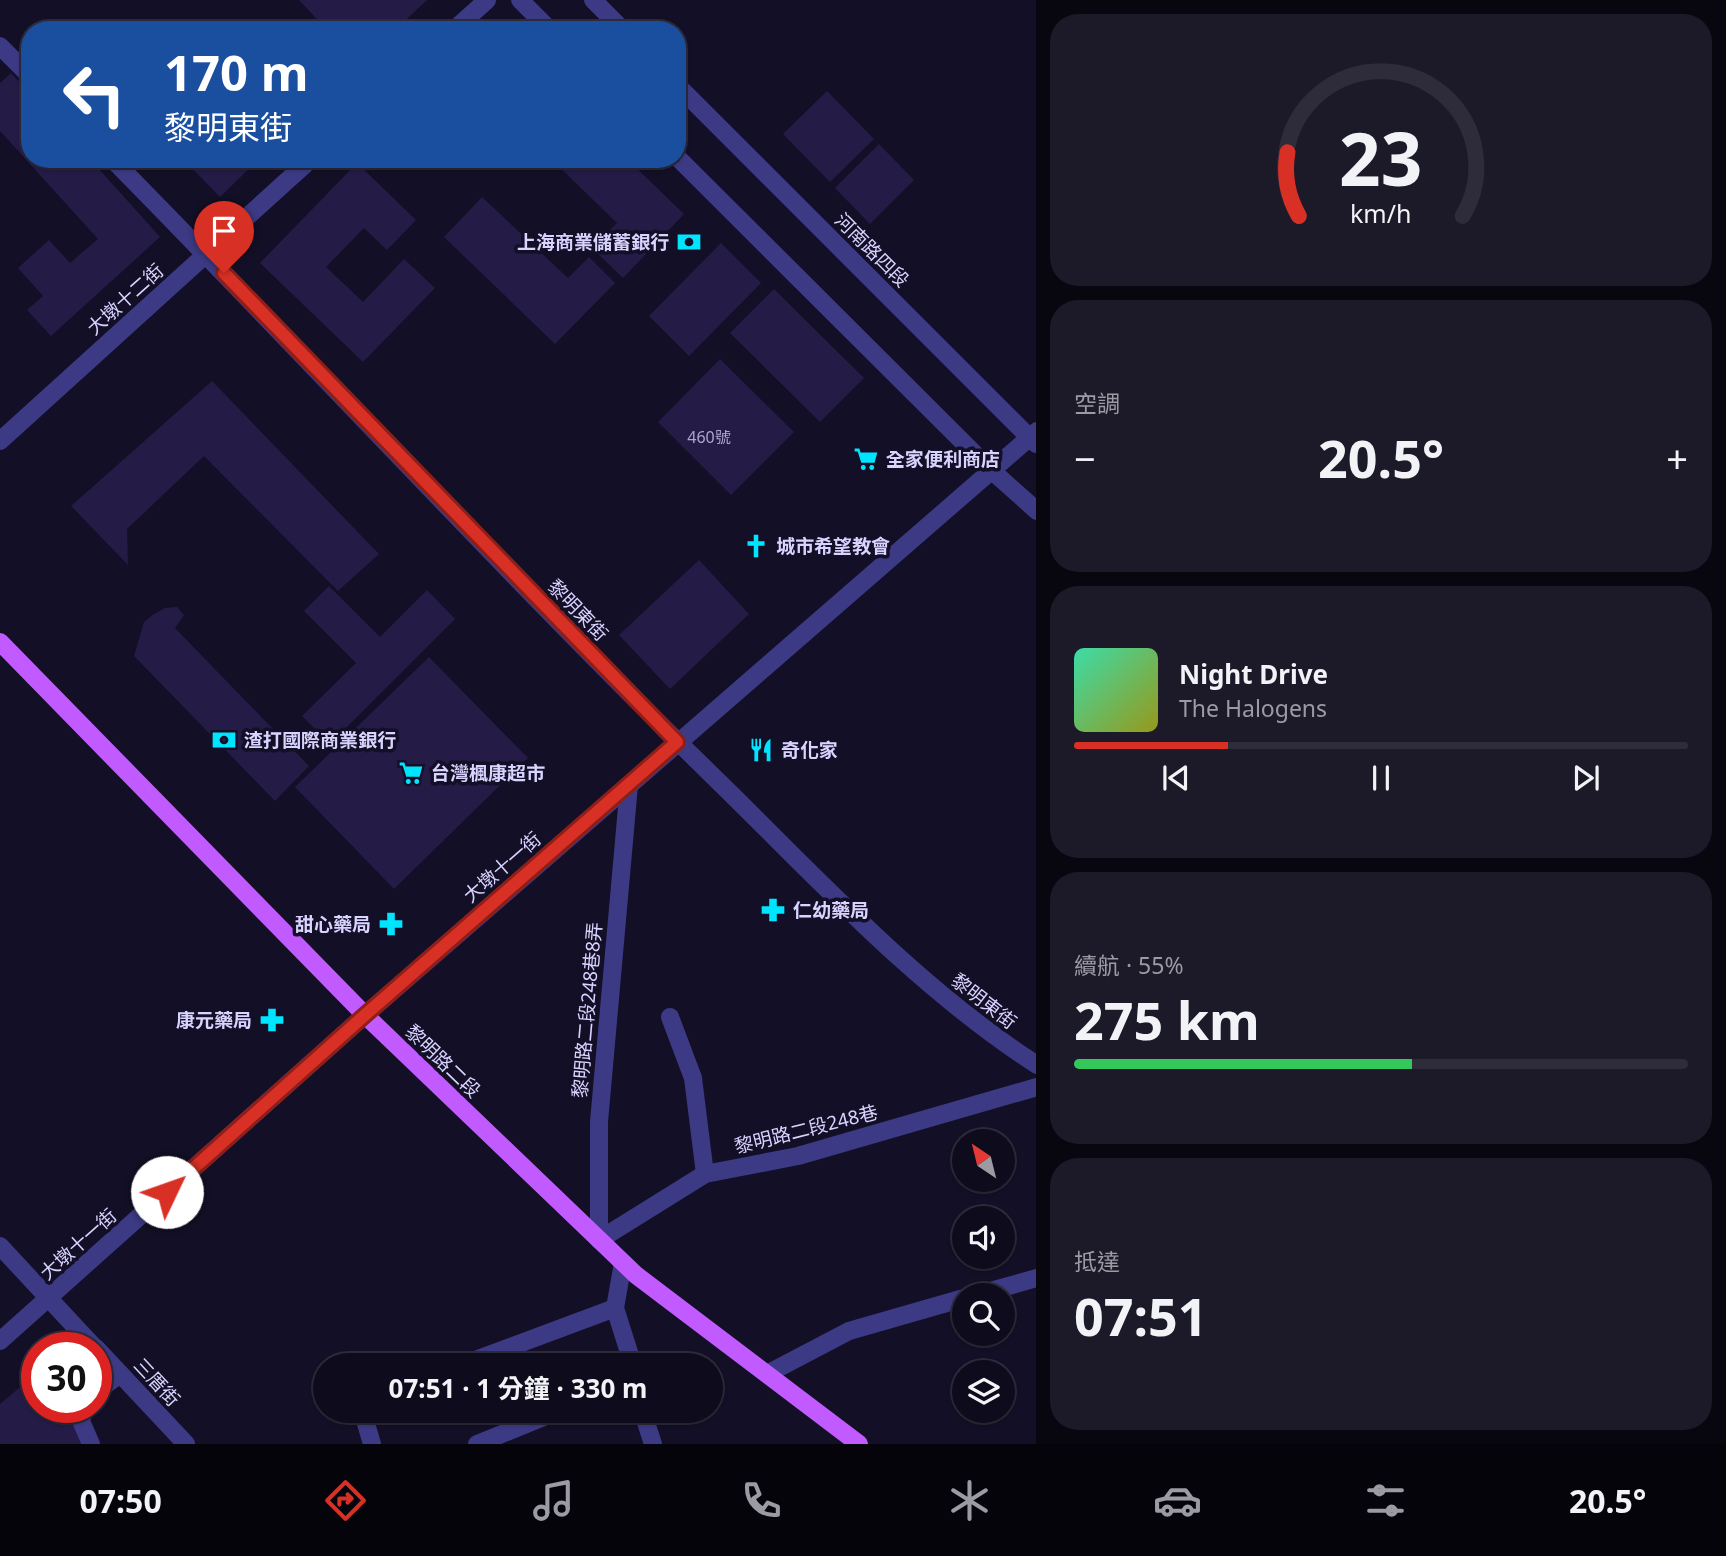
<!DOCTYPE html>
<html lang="zh-TW">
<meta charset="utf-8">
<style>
:root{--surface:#0e0b1c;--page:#1c1929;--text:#f1f3f6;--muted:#9b9ba3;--line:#2e2b3b;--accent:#d93025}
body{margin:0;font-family:"Noto Sans","Noto Sans TC",sans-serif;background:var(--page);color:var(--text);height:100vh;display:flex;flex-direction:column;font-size:26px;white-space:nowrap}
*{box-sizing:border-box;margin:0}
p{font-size:23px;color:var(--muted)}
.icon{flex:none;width:38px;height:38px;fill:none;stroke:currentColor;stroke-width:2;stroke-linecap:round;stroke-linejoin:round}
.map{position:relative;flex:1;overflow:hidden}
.panel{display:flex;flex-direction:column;gap:14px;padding:14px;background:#08060f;width:690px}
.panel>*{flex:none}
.hud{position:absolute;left:21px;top:21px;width:665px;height:147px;border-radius:28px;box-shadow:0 2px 5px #0004,0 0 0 2px var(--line);background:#1a4fa0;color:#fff;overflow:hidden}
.needle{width:46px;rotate:325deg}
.tools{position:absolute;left:952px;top:1129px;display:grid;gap:14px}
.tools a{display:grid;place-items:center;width:63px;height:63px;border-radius:50%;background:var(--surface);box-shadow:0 2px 5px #0004,0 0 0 2px var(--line);font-size:35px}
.speed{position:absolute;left:21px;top:1332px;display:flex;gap:14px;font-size:35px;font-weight:700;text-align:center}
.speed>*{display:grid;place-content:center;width:91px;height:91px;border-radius:50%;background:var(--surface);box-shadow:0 2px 5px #0004,0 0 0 2px var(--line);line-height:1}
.speed .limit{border:10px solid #d22;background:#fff;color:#111}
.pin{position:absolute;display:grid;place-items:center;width:60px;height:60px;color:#fff;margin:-72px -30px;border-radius:50% 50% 50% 0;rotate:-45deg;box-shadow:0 0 7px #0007}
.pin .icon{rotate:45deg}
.me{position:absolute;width:77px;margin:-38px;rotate:48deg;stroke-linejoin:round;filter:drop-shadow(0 0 5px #0008)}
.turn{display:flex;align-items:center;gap:24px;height:147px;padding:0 28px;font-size:32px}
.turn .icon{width:91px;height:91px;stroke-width:2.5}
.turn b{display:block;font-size:49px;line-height:60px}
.big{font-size:52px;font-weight:700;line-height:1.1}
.panel .widget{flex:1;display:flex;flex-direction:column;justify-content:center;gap:10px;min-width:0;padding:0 24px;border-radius:28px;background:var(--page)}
.panel .dial{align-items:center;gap:0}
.dial svg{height:182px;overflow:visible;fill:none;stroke:var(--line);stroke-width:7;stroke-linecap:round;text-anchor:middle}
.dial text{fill:var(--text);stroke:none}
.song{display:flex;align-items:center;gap:21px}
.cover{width:84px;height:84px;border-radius:10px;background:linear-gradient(135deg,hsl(160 70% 55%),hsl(60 70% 35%))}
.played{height:7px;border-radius:4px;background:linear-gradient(90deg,var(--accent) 25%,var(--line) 25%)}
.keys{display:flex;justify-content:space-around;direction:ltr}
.heat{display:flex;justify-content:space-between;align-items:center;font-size:38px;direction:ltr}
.charge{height:10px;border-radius:5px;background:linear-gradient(90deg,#34c759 55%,var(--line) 0)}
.trip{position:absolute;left:313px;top:1353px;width:410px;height:70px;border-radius:35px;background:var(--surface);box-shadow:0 2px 5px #0004,0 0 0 2px var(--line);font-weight:700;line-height:70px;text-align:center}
.menu{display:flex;height:112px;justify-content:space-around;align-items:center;background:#06040b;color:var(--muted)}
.menu .icon{width:49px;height:49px}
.menu .on{color:var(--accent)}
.menu b{font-size:32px;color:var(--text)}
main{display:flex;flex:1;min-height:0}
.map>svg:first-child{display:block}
</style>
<main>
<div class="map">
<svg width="1037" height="1444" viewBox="0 0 1037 1444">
<rect width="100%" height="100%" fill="#130f26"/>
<g fill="#241b47">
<path d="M299 0H427L395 30H327Z"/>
<path d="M11 73 30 93V159H90L160 237 51 336 27 310 43 296 18 268 49 240 70 263 98 239 0 131V83Z"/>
<path d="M827 91 874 139 830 182 783 134Z"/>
<path d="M879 144 914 180 870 224 835 188Z"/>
<path d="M183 159H259L220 197Z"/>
<path d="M551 159H627L684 214 623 278 592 248 617 223Z"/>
<path d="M357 163 416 220 387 250 364 228 326 267 363 302 404 259 435 288 363 362 260 263Z"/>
<path d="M482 197 568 278 589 257 615 283 555 344 444 237Z"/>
<path d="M721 243 761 283 689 356 649 316Z"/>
<path d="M774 289 864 378 820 422 730 333Z"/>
<path d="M720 359 794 432 731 495 658 422Z"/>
<path d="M212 381 379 554 338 591 204 456 127 529 128 565 71 506Z"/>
<path d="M699 560 749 614 670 689 619 635Z"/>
<path d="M329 586 380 637 427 590 455 619 330 744 302 716 356 663 304 611Z"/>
<path d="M177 607 184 615 175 628 309 766 275 801 134 656 144 622 154 614 165 608Z"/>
<path d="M429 657 528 758 394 889 295 787Z"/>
<path d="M37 1373V1407H72L75 1423 86 1444H0V1404Z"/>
</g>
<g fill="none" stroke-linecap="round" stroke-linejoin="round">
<g stroke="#3d3a85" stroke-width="18">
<path d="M520 0 550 30"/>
<path d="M593 0 623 30"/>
<path d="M454 30 487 0"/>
<path d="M0 46 30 76"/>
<path d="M677 85 1036 444"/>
<path d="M677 157 990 469 1037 511"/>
<path d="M112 159C316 366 513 581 721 784 822 883 918 988 1037 1065"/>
<path d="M0 441 311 159"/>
<path d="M670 1017 693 1078 705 1174"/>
<path d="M599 1240 705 1174 798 1156 1037 1087"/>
<path d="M599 1240V1122L629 785"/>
<path d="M0 1246 95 1348"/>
<path d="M623 1263 615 1308 633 1365"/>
<path d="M976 1295 1037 1278"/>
<path d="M0 1341 365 1015 1037 431"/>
<path d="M96 1348 186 1444"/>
<path d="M462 1365 615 1308"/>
<path d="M767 1374 849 1331 964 1298"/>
<path d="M96 1392 120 1374"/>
<path d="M85 1407 81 1421 91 1444"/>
<path d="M362 1410 372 1444"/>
<path d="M642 1410 653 1444"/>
<path d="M477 1444 561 1410"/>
</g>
<path stroke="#c25bff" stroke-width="18" d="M0 642 365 1015 636 1275 859 1444"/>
</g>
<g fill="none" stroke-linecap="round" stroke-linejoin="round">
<g stroke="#8d1f18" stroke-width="18">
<path id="route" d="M167 1192 365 1015 677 742 224 273"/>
</g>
<use href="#route" stroke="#d93025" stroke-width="12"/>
</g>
<defs>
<g id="bank-bare" transform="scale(1.89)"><path d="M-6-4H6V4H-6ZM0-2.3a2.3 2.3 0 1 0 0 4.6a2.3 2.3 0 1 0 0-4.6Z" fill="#00e5ff" stroke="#130f26" stroke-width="2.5" paint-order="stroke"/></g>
<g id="supermarket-bare" transform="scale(1.89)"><path d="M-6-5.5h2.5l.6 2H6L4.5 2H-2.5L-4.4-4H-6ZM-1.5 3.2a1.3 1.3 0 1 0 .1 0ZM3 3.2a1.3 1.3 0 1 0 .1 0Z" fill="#00e5ff" stroke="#130f26" stroke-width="2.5" paint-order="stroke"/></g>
<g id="church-bare" transform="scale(1.89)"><path d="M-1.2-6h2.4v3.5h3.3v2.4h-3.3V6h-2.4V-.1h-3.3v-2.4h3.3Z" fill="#00e5ff" stroke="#130f26" stroke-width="2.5" paint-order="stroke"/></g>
<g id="restaurant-bare" transform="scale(1.89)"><path d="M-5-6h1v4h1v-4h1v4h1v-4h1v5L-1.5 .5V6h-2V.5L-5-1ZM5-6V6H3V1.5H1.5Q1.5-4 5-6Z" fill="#00e5ff" stroke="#130f26" stroke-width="2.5" paint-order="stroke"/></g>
<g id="pharmacy-bare" transform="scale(1.89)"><path d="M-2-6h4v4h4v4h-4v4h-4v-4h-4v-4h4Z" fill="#00e5ff" stroke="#130f26" stroke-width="2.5" paint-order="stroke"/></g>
</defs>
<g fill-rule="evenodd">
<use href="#bank-bare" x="689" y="242"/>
<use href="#supermarket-bare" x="866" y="459"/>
<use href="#church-bare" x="756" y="546"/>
<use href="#bank-bare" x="224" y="740"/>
<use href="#restaurant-bare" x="761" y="750"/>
<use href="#supermarket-bare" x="411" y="773"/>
<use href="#pharmacy-bare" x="773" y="910"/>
<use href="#pharmacy-bare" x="391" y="924"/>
<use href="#pharmacy-bare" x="272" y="1020"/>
</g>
<g text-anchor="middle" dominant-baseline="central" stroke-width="7" stroke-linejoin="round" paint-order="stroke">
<g font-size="16" fill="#aca6d1">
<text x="709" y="437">460號</text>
</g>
<g font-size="19" font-weight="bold" fill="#d9d4ff" stroke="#130f26" text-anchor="start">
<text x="669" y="242" text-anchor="end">上海商業儲蓄銀行</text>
<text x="886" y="459">全家便利商店</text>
<text x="776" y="546">城市希望教會</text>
<text x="244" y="740">渣打國際商業銀行</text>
<text x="781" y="750">奇化家</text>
<text x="431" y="773">台灣楓康超市</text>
<text x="793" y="910">仁幼藥局</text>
<text x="371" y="924" text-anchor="end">甜心藥局</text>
<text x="252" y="1020" text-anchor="end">康元藥局</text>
</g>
<g font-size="19" fill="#d9d4ff" stroke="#130f26">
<text transform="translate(872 250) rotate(45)">河南路四段</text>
<text transform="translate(125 299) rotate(-42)">大墩十二街</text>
<text transform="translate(578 610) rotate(46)">黎明東街</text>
<text transform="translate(502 867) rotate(-41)">大墩十一街</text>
<text transform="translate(984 1001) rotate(38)">黎明東街</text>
<text transform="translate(587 1010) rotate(-85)">黎明路二段248巷8弄</text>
<text transform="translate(443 1061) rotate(44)">黎明路二段</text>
<text transform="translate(806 1129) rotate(-14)">黎明路二段248巷</text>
<text transform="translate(78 1244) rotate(-42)">大墩十一街</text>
<text transform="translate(157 1382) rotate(47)">三厝街</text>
</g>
</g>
</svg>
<div class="tools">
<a><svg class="needle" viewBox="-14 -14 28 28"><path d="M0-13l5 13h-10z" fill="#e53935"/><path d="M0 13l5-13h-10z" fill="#9b9ba3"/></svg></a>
<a><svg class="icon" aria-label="sound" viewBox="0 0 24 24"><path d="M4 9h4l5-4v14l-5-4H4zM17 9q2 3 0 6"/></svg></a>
<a><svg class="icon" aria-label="search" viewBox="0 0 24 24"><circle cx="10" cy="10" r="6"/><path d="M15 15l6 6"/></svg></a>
<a><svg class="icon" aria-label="layers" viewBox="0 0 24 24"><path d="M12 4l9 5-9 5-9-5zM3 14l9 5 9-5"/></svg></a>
</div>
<div class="speed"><div class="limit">30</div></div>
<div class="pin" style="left:224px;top:273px;background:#d93025"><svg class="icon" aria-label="arrive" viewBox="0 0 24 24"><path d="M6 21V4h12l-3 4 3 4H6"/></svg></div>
<svg class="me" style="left:167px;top:1192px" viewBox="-20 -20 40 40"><circle r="19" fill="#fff"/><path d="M0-13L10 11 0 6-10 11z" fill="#d93025"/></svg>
<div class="trip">07:51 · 1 分鐘 · 330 m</div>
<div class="hud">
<div class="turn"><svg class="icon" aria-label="left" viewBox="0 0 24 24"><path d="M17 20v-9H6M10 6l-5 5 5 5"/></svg><div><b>170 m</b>黎明東街</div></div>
</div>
</div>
<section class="panel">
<div class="widget dial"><svg viewBox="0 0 100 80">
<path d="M14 69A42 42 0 1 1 86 69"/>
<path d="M14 69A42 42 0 0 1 9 41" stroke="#d93025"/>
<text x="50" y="56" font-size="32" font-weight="700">23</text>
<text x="50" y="72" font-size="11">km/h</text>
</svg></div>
<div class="widget"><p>空調</p>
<div class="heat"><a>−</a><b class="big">20.5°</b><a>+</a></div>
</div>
<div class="widget">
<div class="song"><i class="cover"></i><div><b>Night Drive</b><p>The Halogens</p></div></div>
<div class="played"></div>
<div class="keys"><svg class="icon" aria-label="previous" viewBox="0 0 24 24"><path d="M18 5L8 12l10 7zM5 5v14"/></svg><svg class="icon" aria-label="pause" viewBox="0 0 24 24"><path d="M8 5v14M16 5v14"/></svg><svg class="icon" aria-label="next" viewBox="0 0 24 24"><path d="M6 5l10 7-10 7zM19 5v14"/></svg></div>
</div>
<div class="widget"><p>續航 · 55%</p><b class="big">275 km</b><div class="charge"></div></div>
<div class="widget"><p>抵達</p><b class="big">07:51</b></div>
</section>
</main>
<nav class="menu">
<b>07:50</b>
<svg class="icon on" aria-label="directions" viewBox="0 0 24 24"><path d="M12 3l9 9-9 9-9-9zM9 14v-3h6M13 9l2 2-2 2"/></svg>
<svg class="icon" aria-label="music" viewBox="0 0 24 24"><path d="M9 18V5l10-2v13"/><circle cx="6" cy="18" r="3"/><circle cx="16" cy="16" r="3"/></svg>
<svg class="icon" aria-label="phone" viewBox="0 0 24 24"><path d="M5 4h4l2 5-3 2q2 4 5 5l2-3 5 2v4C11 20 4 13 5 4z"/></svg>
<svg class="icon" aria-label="climate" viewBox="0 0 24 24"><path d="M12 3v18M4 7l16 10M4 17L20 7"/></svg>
<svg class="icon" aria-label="car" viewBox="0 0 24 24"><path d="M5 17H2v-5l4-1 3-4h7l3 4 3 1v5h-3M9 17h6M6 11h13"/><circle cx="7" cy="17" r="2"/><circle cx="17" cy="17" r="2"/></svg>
<svg class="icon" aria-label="filters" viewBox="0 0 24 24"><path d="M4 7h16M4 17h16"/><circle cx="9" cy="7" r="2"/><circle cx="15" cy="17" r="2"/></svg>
<b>20.5°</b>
</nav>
